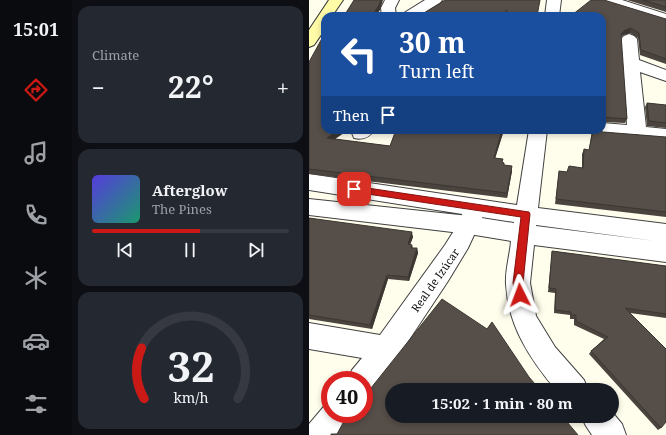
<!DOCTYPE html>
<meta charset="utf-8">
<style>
:root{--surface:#171b24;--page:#242831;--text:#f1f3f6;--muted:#9ea1a6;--line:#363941;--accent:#cb1a16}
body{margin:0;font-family:"Noto Serif",serif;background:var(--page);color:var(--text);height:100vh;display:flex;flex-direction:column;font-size:15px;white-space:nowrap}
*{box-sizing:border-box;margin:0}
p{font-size:13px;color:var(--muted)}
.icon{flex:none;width:22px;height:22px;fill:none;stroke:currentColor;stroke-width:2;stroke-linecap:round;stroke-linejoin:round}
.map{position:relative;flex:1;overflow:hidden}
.panel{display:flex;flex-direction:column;gap:6px;padding:6px;background:#0d0f14;width:237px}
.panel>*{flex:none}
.guide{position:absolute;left:12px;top:12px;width:285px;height:122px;border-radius:12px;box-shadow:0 2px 6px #0003;background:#1a4fa0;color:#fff;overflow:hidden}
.speed{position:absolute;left:12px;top:371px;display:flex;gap:8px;font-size:20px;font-weight:700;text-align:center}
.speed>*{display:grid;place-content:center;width:52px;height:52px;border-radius:50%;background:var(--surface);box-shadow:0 2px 6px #0003;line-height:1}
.speed .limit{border:6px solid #d22;background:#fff;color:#111}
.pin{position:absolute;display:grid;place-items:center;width:34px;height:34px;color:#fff;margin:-17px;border-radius:8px;box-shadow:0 2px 6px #0006}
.me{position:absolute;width:44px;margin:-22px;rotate:357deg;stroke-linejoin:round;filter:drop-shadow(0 0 3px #0008)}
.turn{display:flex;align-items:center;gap:14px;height:84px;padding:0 12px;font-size:18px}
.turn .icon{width:52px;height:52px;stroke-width:2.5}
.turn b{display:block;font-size:28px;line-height:34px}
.then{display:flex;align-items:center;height:38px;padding:0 12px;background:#0003;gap:8px;font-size:15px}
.big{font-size:30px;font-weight:700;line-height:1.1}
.panel .tile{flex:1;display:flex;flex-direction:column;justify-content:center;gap:6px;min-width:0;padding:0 14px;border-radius:12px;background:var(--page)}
.panel .dial{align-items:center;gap:0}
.dial svg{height:104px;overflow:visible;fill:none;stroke:var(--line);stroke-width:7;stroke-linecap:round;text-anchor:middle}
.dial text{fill:var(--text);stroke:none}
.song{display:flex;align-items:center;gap:12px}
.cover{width:48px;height:48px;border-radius:6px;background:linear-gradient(135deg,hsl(250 70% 55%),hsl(160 70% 35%))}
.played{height:4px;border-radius:2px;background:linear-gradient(90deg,var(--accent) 55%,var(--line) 55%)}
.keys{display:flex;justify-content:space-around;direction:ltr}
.heat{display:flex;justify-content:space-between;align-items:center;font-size:22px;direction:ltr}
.trip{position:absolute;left:76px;top:383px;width:234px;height:40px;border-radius:20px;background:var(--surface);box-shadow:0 2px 6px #0003;font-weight:700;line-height:40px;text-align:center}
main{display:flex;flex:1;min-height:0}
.dock{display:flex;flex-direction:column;width:72px;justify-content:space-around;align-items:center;background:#090b0e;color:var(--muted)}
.dock .icon{width:28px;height:28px}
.dock .selected{color:var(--accent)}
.dock b{font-size:18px;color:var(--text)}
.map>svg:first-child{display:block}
</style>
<main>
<nav class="dock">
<b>15:01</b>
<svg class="icon selected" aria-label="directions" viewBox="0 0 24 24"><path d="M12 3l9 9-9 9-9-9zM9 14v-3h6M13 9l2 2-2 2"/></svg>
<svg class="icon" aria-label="music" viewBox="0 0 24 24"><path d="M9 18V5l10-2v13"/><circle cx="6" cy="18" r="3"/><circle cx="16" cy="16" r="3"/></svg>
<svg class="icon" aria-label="phone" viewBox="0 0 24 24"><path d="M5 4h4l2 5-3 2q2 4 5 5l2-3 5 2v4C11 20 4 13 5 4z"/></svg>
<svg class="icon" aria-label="climate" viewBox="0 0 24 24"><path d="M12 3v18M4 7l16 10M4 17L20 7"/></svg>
<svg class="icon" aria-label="car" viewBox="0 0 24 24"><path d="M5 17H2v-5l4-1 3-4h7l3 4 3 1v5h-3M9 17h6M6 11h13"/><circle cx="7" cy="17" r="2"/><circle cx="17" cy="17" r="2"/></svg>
<svg class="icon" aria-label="filters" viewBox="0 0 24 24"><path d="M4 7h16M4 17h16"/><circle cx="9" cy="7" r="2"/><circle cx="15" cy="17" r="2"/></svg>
</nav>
<section class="panel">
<div class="tile"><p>Climate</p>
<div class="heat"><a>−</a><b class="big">22°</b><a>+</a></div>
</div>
<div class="tile">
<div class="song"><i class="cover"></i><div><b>Afterglow</b><p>The Pines</p></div></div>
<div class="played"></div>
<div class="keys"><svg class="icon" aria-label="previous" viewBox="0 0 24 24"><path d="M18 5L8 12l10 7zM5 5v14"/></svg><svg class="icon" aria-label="pause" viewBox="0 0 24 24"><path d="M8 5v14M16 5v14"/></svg><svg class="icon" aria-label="next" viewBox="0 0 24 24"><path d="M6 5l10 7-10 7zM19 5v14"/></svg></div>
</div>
<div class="tile dial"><svg viewBox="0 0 100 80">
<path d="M14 69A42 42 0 1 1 86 69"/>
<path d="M14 69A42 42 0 0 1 12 30" stroke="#cb1a16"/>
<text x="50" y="56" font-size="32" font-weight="700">32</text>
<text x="50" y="72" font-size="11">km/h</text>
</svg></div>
</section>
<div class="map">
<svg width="357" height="435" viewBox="0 0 357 435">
<rect width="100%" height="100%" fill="#fffdec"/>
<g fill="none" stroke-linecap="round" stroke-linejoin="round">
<g stroke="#404040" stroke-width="2">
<g id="minor">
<path d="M76 0H90L86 8 87 16H73L72 8Z"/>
<path d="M116 0H133L131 3 110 16H93L95 13Z"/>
<path d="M292 0H313L357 14V23L294 3Z"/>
<path d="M320 34 325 36 328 39 330 60 357 70V81L331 72 337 127 357 129V141L293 135 286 133 284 130H293V123L318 125 312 39 315 36Z"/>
<path d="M44 130H65C60 138 54 140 45 138L43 133Z"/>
<path d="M167 199 175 201 178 207 159 248 139 281 88 358 63 390 55 393V380H39L43 370 53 358 0 349V323L71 335 136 245 148 226 159 201Z"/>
<path d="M21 402V414H42L37 424 30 435H0V424L17 404Z"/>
</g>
</g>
<g stroke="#404040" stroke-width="2">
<g id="tertiary">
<path d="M238 0H252L250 16H236Z"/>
<path d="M220 130H238L229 208 357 224V262L225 245 221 283 227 316 246 347 275 380 279 390H247C221 359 199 326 197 284 196 270 201 255 202 241L160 234 0 215V199L160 216 205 223V222L0 190V174L208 205ZM227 225 347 241 227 226Z"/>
<path d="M303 412 313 424 317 435H283L277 426 272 416H303Z"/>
</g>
</g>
<g stroke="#2f2f2f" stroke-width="2">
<path id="secondary" d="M20 0H34L23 16H16V29L5 45 0 47V30Z"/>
</g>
<use href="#minor" fill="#fff" fill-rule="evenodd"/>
<use href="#tertiary" fill="#fff" fill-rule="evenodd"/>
<use href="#secondary" fill="#fffba7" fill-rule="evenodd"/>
</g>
<g fill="#4a433e">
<path d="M318 0H357V12Z"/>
<path d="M293 16 357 19V64L331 55 329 38 321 33 314 35 312 37 318 119 316 123 293 122Z"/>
<path d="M0 62 16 130H39L26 139 81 146 87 130H195L186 158 194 159 193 162 195 163V165L203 171 198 198 0 174Z"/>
<path d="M338 103 357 105V128L338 126 336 107Z"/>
<path d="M283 130 294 132 357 137V217L246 204 250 171 258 172 273 168V154L275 149 280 150Z"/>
<path d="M0 218 104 237 101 244 103 245 104 248H108L109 253 100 281 79 279 63 329 0 319Z"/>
<path d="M243 251 357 266V318L321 313 352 428 349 430 280 354 282 351 295 339 265 325V319H261V315L245 313 246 293 239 292Z"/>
</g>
<g fill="#3c3732">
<path d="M72 0H74L71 10 67 16H63Z"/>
<path d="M198 10 197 16H191Z"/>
<path d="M322 28 321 33 314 35 310 39 312 34 316 30Z"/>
<path d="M30 130H39L20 143 18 138Z"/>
<path d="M193 130H195L185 162V158Z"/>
<path d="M203 166V171L198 198V193Z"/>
<path d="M103 232 104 237 100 248 99 244Z"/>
<path d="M108 248 109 253 100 281 99 277Z"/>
<path d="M78 275 79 279 63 329 61 325Z"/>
</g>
<g fill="#564e48" stroke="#3c3732">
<path d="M45 0H72L70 5 63 16H35Z"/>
<path d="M136 0H231L228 16H197L198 10 191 16H110Z"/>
<path d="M282 0H295L357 19V59L332 50 330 33 322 28 316 30 312 34 318 119 294 117 293 118V16H263V15Z"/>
<path d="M334 0H357V7Z"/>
<path d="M16 33V130H30L18 138 81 146 87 130H193L185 158 194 159 193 162 195 163V165L203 166 198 193 0 169V62Z"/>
<path d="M338 103 357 105V123L340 121Z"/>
<path d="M284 130H288L294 132 357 137V212L247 199 250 171 258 172 260 166 274 168 275 149 280 150Z"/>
<path d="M0 218 103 232 99 244 103 245 102 248H108L99 277 78 275 61 325 0 315Z"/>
<path d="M243 251 357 266V314L316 308 357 349V422L352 428 282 351 299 337 267 321V315H262V312L246 310 247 289 240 288Z"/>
<path d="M133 299 178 329 183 322 220 377 231 390H83V416H253L269 435H22V434H28L39 414H55V394L59 390 62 388Z"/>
</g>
<path fill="#cb1a16" stroke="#84110e" d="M45 186 220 212 221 214 214 283 216 295 215 298 211 300 207 298 204 283 212 217 45 192 41 189Z"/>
<g text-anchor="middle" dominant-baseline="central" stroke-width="4" stroke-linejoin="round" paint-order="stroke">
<g font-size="11" fill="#0d0d0d" stroke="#fff">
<text transform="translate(126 280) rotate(-55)">Real de Izúcar</text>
</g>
</g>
</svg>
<div class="speed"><div class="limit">40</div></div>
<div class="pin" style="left:45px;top:189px;background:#d93025"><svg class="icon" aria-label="arrive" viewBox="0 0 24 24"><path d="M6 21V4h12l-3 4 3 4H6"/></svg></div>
<svg class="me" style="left:211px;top:295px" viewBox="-20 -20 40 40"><path d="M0-17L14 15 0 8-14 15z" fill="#cb1a16" stroke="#fff" stroke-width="4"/></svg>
<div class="trip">15:02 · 1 min · 80 m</div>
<div class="guide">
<div class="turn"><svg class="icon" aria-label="left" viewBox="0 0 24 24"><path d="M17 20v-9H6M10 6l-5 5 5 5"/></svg><div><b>30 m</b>Turn left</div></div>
<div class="then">Then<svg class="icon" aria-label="arrive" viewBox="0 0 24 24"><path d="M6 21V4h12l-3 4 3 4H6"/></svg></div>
</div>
</div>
</main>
